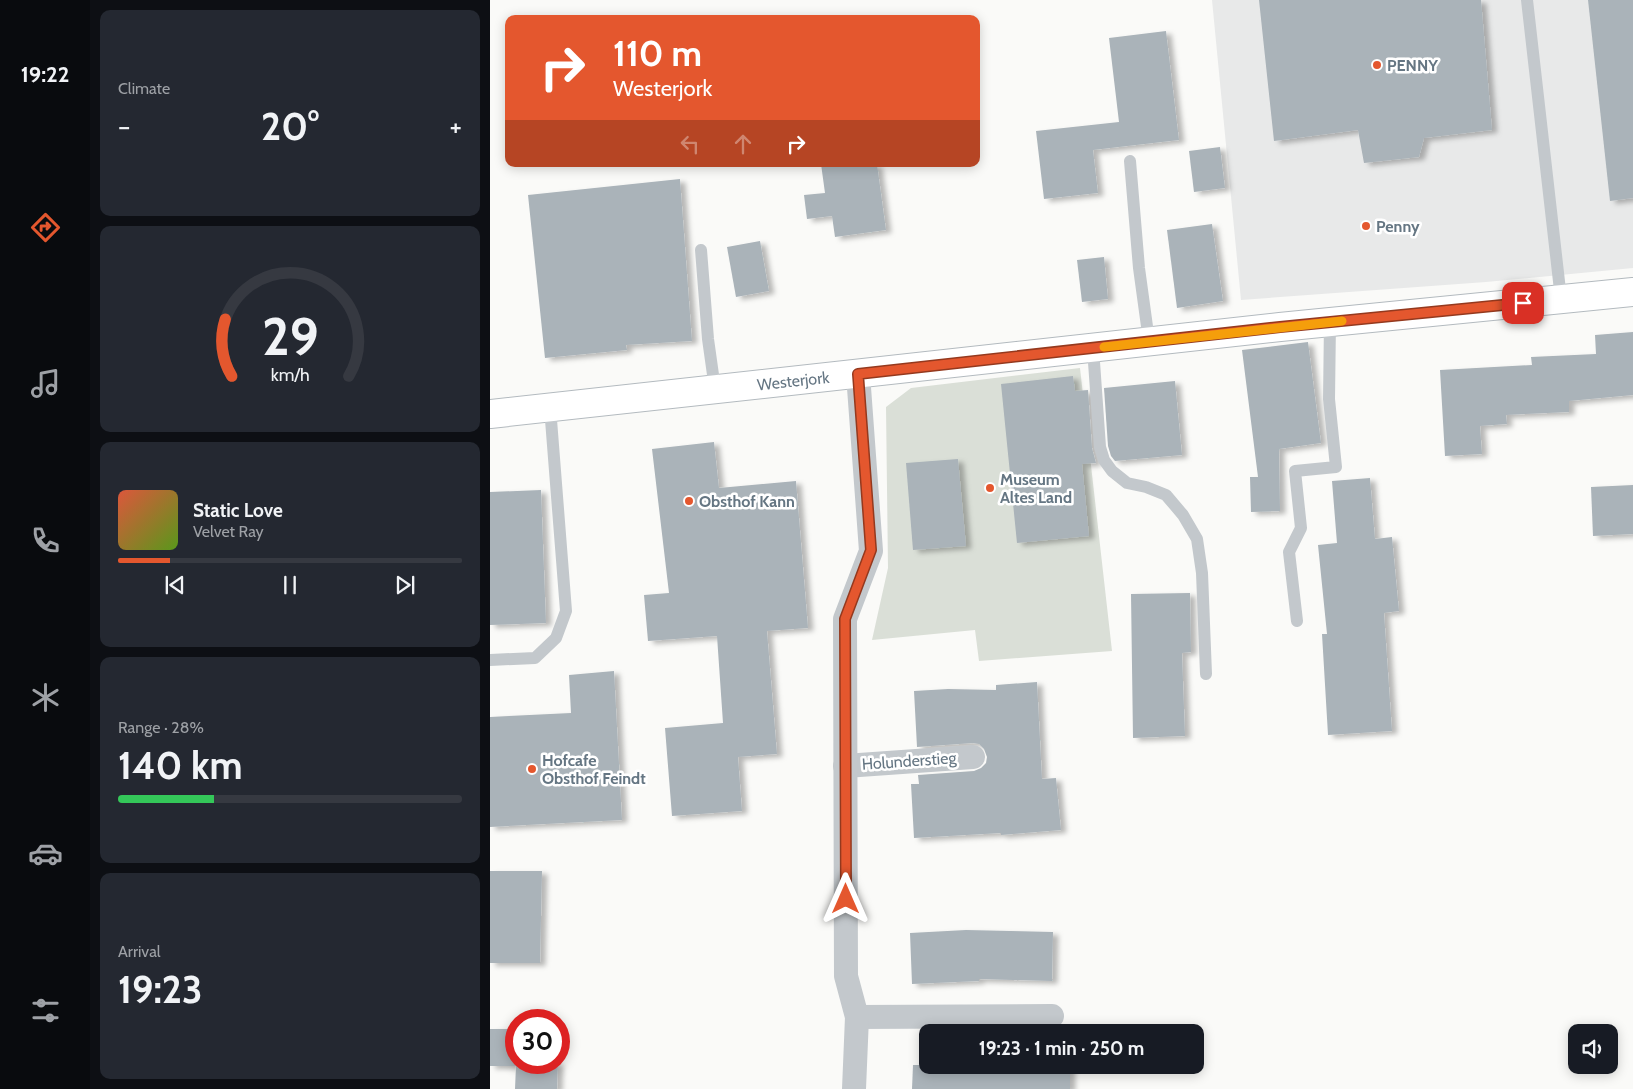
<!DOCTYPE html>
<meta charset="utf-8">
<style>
:root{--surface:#171b24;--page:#242831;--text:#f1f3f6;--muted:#9ea1a6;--line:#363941;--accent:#e4572e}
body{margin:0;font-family:Cabin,sans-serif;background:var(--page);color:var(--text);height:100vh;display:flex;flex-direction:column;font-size:19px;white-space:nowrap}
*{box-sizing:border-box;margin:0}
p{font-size:16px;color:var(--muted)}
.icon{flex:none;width:28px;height:28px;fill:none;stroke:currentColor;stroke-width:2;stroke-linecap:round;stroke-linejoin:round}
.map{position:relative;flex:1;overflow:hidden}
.drawer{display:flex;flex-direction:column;gap:10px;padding:10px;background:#0d0f14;width:400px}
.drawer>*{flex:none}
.banner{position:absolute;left:15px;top:15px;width:475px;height:152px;border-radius:10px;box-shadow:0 2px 12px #0003;background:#e4572e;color:#fff;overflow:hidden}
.tools{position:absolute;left:1078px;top:1024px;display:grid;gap:10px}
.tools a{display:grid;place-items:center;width:50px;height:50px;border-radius:10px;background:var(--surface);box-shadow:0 2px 12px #0003;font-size:25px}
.speed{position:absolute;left:15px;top:1009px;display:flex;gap:10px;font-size:25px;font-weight:700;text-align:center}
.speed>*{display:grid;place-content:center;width:65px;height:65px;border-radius:50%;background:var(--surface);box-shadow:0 2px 12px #0003;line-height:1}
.speed .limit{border:8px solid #d22;background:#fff;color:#111}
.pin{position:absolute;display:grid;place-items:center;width:42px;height:42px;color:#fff;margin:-21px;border-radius:10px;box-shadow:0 2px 8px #0006}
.me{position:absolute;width:55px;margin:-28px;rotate:0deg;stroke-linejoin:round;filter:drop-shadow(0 0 4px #0008)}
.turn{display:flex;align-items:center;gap:18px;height:105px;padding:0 25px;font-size:22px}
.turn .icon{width:65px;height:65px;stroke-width:2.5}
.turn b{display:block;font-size:35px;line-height:42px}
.lanes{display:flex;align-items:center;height:48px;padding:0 25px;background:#0003;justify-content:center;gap:25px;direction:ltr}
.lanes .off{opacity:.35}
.big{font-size:38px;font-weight:700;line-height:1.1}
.drawer .widget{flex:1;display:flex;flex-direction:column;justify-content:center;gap:8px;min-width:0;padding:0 18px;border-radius:10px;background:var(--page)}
.drawer .dial{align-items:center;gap:0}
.dial svg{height:130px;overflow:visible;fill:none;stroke:var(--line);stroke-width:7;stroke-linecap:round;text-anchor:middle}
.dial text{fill:var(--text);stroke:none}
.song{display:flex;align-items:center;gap:15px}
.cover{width:60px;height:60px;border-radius:8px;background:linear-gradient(135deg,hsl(10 70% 55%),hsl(90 70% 35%))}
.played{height:5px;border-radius:2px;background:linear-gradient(90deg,var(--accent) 15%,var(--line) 15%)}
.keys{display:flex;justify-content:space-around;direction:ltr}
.heat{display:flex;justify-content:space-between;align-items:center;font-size:28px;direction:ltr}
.charge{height:8px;border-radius:4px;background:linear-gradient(90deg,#34c759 28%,var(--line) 0)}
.trip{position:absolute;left:429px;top:1024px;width:285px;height:50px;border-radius:10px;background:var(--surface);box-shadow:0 2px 12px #0003;font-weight:700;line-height:50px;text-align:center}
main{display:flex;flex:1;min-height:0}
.dock{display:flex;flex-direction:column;width:90px;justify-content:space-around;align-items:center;background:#090b0e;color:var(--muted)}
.dock .icon{width:35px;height:35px}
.dock .active{color:var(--accent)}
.dock b{font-size:22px;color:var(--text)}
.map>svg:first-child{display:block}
</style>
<main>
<nav class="dock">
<b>19:22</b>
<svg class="icon active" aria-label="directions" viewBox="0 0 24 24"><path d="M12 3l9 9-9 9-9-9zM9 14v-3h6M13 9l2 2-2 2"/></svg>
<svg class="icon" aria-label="music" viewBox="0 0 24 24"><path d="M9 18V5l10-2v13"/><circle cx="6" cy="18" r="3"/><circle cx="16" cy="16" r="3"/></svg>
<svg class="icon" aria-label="phone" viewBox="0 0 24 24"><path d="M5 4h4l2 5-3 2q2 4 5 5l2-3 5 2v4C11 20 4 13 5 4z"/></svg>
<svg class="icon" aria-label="climate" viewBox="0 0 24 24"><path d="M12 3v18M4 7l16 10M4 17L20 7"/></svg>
<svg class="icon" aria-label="car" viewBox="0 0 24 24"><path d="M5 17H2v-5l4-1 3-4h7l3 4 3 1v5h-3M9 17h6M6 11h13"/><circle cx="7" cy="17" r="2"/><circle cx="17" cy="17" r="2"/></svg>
<svg class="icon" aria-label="filters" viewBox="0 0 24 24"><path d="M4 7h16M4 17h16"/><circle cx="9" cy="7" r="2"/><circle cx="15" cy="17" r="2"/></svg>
</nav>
<section class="drawer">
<div class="widget"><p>Climate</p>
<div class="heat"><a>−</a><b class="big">20°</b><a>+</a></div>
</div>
<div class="widget dial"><svg viewBox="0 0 100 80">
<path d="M14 69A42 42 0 1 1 86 69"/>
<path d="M14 69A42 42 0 0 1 10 34" stroke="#e4572e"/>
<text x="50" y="56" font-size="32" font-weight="700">29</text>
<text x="50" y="72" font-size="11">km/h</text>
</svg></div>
<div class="widget">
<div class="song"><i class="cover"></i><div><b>Static Love</b><p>Velvet Ray</p></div></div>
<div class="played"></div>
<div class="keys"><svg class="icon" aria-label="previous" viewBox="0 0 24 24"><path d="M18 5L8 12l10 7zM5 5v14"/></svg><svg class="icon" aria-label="pause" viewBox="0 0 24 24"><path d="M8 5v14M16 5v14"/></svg><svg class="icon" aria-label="next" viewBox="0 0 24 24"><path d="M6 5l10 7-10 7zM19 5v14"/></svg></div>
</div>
<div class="widget"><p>Range · 28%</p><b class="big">140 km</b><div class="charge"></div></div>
<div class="widget"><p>Arrival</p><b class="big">19:23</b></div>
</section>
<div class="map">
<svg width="1143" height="1089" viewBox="0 0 1143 1089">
<defs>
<filter id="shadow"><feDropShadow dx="5.5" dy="3" stdDeviation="2.5" flood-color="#0004"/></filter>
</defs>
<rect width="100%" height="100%" fill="#fafaf8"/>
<path fill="#e8e9e9" d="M722 0H1143V268L996 282 751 300Z"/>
<path fill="#dadfd7" d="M590 368 622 651 489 661 485 630 382 640 398 568 396 407 421 388Z"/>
<g fill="#aab3b9" filter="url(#shadow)">
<path d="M769 0H991L1002 130 934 138 929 157 874 163 868 130 784 141Z"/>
<path d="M1098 0H1143V198L1120 201Z"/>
<path d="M676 31 689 140 603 150 608 193 554 199 546 131 629 122 619 38Z"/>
<path d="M730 147 735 188 704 192 699 151Z"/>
<path d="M331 164H387L396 230 345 237 342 216 317 219 314 195 335 193Z"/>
<path d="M190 179 202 341 136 345 137 350 55 358 38 195Z"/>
<path d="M722 224 733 301 687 308 677 230Z"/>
<path d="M270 241 279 291 246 297 237 247Z"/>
<path d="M614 257 618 299 592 302 587 260Z"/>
<path d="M1143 332V395L1079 401V412L1016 415 1017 424 990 426 992 454 955 456 950 370 1042 365 1041 357 1106 354 1105 335Z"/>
<path d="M818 342 831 443 789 449 790 511 761 512 760 477H768L752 350Z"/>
<path d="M583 376 585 391 598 390 602 448 606 463 592 464 599 536 527 543 511 384Z"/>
<path d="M685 381 692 455 625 461 621 456 618 446 614 388Z"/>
<path d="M224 442 229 488 306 481 318 628 277 631 287 754 248 757 252 811 182 816 175 728 233 723 227 636 158 641 154 595 179 593 162 449Z"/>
<path d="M468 459 476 546 423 550 416 463Z"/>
<path d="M880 478 885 539 902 537 909 611 894 613 902 731 838 735 832 634H837L828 545 847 543 842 481Z"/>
<path d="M1143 485V534L1103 536 1101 487Z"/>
<path d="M51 490 56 623 0 625V492Z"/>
<path d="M700 593 701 652 692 653 695 736 643 738 641 594Z"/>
<path d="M124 671 132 820 0 827V717L81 713 79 675Z"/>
<path d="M547 682 552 779 566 778 571 830 511 835V833L424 838 421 784H429L428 775 484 771 491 768 496 763 497 757 494 749 489 744 483 743 427 747 424 691 458 689 506 690V685Z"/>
<path d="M0 871H52L50 963H0Z"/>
<path d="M476 930 563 932 562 981 489 979V981L422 984 420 933Z"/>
<path d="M0 1029H26V1062H68L67 1089H25L26 1066H0Z"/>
<path d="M423 1065H580V1089H422Z"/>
</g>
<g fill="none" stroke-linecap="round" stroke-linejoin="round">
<g stroke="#b3babf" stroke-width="30">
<g id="secondary">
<path id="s1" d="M0 414 790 327 1143 292"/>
</g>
</g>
<g stroke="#c3c8cc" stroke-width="12">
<path d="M1037 0 1071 299"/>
<path d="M640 161 649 268 659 341"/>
<path d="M211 250 218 339 225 389"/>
<path d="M603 348 610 447 614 460 622 471 637 483 656 487 676 495 693 515 707 539 712 573 716 674"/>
<path d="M807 621 799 552 811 528 805 471 846 467 839 399 840 322"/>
<path d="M0 660 45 658 66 638 76 611 60 407"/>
</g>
<g stroke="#c3c8cc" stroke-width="24">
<path d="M355 766 483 757"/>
<path d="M367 1017 562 1016"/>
<path d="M364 1089 367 1017 356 976 355 619 381 551 368 374"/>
</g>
<use href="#secondary" stroke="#fff" stroke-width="28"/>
</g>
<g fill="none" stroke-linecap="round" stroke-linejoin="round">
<g stroke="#94391e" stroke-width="12">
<path id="route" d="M356 899 355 619 381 550 368 374 790 327 1033 303"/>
</g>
<use href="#route" stroke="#e4572e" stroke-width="9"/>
<path stroke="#f59e0b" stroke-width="9" d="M614 347 852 321"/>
</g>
<g fill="#e4572e" stroke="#fff" stroke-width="2">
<circle cx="887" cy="65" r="5"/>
<circle cx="876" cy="226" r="5"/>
<circle cx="500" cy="488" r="5"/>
<circle cx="199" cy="501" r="5"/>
<circle cx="42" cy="769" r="5"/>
</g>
<g text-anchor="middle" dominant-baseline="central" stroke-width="5" stroke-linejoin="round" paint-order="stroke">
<g font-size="16" font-weight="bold" fill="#657683" stroke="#fff" text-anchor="start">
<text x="897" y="65">PENNY</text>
<text x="886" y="226">Penny</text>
<text x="510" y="479">Museum<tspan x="510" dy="18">Altes Land</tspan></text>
<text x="209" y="501">Obsthof Kann</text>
<text x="52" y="760">Hofcafe<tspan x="52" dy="18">Obsthof Feindt</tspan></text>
</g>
<g font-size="16" fill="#657683" stroke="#fff">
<text stroke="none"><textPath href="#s1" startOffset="305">Westerjork</textPath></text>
<text transform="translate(419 761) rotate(-4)">Holunderstieg</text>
</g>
</g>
</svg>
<div class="tools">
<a><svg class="icon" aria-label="sound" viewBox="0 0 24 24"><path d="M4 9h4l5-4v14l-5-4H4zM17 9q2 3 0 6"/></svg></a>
</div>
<div class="speed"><div class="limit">30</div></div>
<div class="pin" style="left:1033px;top:303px;background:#d93025"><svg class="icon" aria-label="arrive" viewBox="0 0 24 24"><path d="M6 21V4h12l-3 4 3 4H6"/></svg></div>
<svg class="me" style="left:356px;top:899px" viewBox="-20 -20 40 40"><path d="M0-17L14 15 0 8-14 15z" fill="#e4572e" stroke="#fff" stroke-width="4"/></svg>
<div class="trip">19:23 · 1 min · 250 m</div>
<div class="banner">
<div class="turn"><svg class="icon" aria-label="right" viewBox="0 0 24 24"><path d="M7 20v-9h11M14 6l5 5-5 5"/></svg><div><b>110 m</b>Westerjork</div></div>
<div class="lanes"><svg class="icon off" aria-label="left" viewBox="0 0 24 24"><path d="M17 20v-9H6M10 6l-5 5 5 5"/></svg><svg class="icon off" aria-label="ahead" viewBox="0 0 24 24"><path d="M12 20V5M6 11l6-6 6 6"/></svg><svg class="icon" aria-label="right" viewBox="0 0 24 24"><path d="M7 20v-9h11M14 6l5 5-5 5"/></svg></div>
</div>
</div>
</main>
